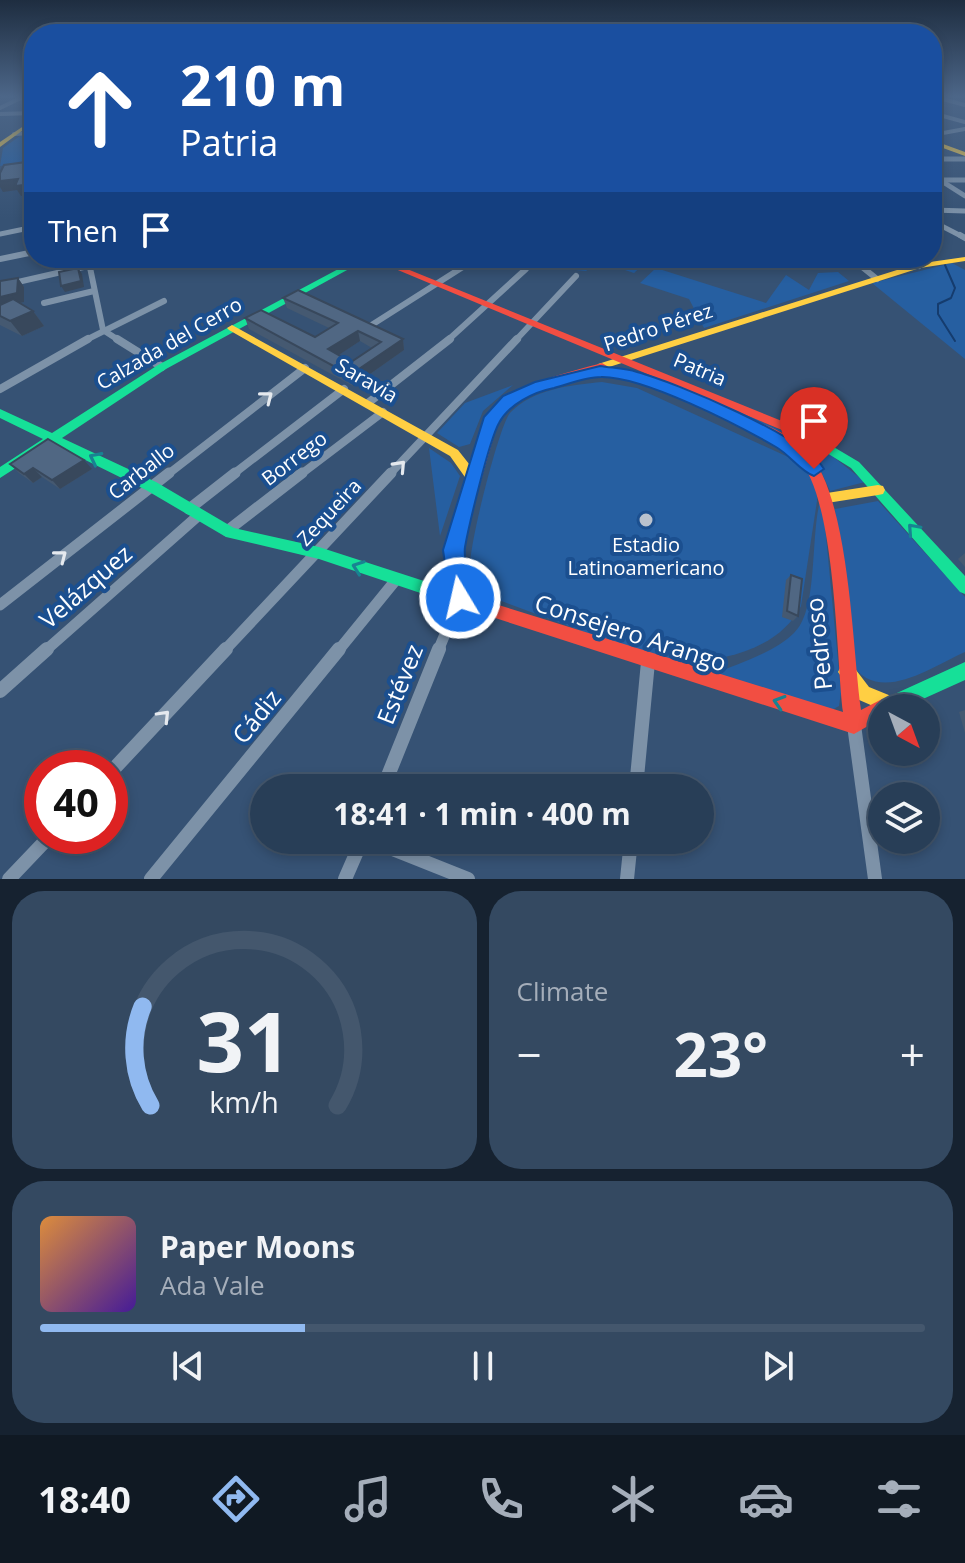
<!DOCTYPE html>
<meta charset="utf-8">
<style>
:root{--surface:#283e57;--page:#344961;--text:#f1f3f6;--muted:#a5aeba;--line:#44576d;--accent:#90b9f0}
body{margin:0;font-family:"Open Sans",sans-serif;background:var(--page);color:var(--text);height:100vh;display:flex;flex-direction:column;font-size:30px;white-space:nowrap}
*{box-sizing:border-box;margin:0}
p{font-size:26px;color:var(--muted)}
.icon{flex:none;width:44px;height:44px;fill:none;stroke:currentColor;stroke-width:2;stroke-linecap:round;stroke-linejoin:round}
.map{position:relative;height:879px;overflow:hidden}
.sheet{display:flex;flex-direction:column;gap:12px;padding:12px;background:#162230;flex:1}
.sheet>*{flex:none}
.banner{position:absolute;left:24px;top:24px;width:918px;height:244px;border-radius:32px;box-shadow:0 4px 12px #0003,0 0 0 2px var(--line);background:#1a4fa0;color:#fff;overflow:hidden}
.needle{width:52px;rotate:139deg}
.buttons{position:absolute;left:868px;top:694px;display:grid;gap:16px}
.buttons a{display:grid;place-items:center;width:72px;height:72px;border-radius:50%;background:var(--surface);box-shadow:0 4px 12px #0003,0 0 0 2px var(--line);font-size:40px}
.speed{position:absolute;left:24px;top:750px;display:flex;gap:16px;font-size:40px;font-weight:700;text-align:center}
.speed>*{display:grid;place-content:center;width:104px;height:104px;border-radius:50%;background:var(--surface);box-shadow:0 4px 12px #0003,0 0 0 2px var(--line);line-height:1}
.speed .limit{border:12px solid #d22;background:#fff;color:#111}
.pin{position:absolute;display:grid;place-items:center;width:68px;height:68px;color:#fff;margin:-82px -34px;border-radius:50% 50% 50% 0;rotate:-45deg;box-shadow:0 0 8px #0007}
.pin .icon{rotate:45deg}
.me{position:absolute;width:88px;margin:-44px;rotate:351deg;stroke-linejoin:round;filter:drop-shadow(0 0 6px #0008)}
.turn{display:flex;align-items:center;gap:28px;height:168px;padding:0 24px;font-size:36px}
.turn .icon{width:104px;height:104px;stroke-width:2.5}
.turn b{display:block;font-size:56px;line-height:68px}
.then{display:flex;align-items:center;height:76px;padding:0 24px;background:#0003;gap:16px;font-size:30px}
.big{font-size:60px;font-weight:700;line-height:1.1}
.sheet .tile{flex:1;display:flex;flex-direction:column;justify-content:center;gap:12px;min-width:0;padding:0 28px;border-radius:32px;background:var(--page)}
.sheet .dial{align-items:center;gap:0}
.dial svg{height:208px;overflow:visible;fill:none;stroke:var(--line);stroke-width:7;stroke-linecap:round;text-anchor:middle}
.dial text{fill:var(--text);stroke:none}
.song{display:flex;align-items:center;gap:24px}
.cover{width:96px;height:96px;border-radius:12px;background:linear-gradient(135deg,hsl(30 70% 55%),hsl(260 70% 35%))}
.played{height:8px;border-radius:4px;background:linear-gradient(90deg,var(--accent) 30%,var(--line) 30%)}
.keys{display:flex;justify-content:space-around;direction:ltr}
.heat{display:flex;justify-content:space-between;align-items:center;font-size:44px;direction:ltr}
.sheet .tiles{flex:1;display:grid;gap:12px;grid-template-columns:1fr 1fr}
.tile:last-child{grid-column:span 2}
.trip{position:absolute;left:250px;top:774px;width:464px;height:80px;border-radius:40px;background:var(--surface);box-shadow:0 4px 12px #0003,0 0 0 2px var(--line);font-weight:700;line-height:80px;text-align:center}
.dock{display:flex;height:128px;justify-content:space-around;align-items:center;background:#101923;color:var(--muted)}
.dock .icon{width:56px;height:56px}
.dock .current{color:var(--accent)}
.dock b{font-size:36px;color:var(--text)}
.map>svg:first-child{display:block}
</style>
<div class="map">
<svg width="965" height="879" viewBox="0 0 965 879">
<rect width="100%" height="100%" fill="#365274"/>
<g fill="#265fa1">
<path d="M34 135V161L0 166 3 148 20 136Z"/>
<path d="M502 258H650L634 273 598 261 586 271 524 265Z"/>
<path d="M952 263 965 270V359L872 283Z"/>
<path d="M656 268 766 303 786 275 809 290 818 273 838 272 849 281 704 328 689 299 640 283Z"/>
<path d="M602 382 637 388 786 456C805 466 818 479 817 501L801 606C777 654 706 667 657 659L496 599C486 594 474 586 470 574 465 559 499 425 510 413 532 389 571 385 602 382Z"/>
<path d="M513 385 483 411 470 444 459 447 437 433 465 403Z"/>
<path d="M714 401 822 448 865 482 830 491 816 460 800 444 802 440 712 405Z"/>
<path d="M429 448 451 463 460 476 440 536Z"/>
<path d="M822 495 841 692 839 706 828 712 712 675C738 663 774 653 794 633 820 609 809 529 822 495Z"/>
<path d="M878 501 965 597V652C929 668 878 706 850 662L835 509Z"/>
</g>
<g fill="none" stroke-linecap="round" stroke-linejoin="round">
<path stroke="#153c6e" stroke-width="2" d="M945 265 955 288 951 298 938 304V314L955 341"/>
<g stroke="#7d92a8" stroke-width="4">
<path d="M932 96 965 105"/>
<path d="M0 108 25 96"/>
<path d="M932 113 965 122"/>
<path d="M0 114 34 113"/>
<path d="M14 134 34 133"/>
<path d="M932 135 965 129"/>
</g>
<g stroke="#7d92a8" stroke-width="5">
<path d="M932 159H965"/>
<path d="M932 175 965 196"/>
<path d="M940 180H965"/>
<path d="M932 210 965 211"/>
<path d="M932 221 963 237"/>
<path d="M0 234 34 227"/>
</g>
<g stroke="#7d92a8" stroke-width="6">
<path d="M960 235 965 238"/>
<path d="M88 258 103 330 120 341"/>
<path d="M851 258 877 279"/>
<path d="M907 258 919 266"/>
<path d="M0 259 34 252"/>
<path d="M0 286 123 258"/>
<path d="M44 303 94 291"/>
<path d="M370 326 477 258"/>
<path d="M84 341 164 301"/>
<path d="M447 341 526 269"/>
<path d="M515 341 576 276"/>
</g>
<g stroke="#7d92a8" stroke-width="8">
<path d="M117 339 162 367"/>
<path d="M0 389 88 339"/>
<path d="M368 403 450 339"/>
<path d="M167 475 305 368"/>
<path d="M232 475 344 389"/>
<path d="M300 475 383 412"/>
<path d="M389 475 517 339"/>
</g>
<g stroke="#7d92a8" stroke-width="11">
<path d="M189 509 235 473"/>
<path d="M227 531 302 473"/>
<path d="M0 605 169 473"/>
<path d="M45 651 199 515"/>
<path d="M224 651 391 473"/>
<path d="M338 651 395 581"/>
<path d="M438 651 460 598"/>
</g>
<g stroke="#7d92a8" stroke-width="14">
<path d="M0 691 47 649"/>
<path d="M854 725 875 879"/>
<path d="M110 773 226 649"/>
<path d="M383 788 439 649"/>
<path d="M636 788 648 662"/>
<path d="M370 840 468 879"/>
<path d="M9 879 50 836"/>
<path d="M151 879 339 649"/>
<path d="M345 879 362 840"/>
<path d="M627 879 631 840"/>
</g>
<g fill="#16e098" fill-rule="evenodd">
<path d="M359 258H369L166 369 62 438 156 482 234 528 319 547 492 603 498 605 500 610 498 615 492 617 319 559 226 537 146 490 53 444 0 478V467L43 439 0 418V409L52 433 158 365Z"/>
<path d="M810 433 859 462 965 576V594L960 592 851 468 806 440 804 437Z"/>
<path d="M965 662V680L903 708H882V717L877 714 874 708 877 702Z"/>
</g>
<g fill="#ffcf43" fill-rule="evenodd">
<path d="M34 119V122L0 147V142Z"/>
<path d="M932 140 965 152V156L932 144Z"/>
<path d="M965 257V261L920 268 606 368H598L597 366 598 364 916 264Z"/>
<path d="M232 325 458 450 477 474 478 477 477 480H467L450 456 229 330 227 328Z"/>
<path d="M878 485 883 486 885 490 883 494 878 495 827 503 822 502 820 498 822 494 827 493Z"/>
<path d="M847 663 853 666 869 687 896 698 899 704 897 708H882V710L857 699 838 672 841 666Z"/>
</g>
<g fill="#f24e42" fill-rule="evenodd">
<path d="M369 258H380L814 434 816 437 810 441 806 440Z"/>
<path d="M602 363 607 366 603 369C643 371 677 391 713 405 744 418 781 426 806 450 850 493 852 648 861 710L882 699 888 702 891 708H882V718L854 734 492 617 486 615 484 610 485 607 480 609 474 607 456 588 447 550 490 414C520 383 561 374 602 363ZM590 373C600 378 614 376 626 378 640 381 653 387 666 393 683 400 699 408 716 415 744 426 776 435 797 457 836 496 836 654 843 712L492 603 487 605 488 602 486 597 468 580 461 550 499 418C524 392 556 382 590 373Z"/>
</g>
</g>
<g fill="#455971" fill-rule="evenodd">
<path d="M18 278 24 287V302L19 303 33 311 44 326 22 336 0 325V281Z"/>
<path d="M283 298 403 339 404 350 353 386 249 329 245 318 315 337 329 328 287 308ZM360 341 372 348 351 362 338 355Z"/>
<path d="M10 464 92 469 60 489 42 477 33 483 19 473Z"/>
<path d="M965 553V567L958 559Z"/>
<path d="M791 575 798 616 793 621 782 617 786 580Z"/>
<path d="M965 710V733L959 712Z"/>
</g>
<g fill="#38485c">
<path d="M34 176V194L21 196 17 190 3 192 0 187V181Z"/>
<path d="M78 268 82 274 84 287 65 292 61 286Z"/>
<path d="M18 278 24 287V302L0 307V297Z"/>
<path d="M33 311 44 326 22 336 10 321Z"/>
<path d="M358 331 360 341 331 360 328 349Z"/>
<path d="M403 339 404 350 353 386 350 375Z"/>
<path d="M84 460 92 469 60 489 52 480Z"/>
<path d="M33 468 42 477 33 483 24 474Z"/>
</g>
<g fill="#506783" stroke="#38485c" stroke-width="2" fill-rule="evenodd">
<path d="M34 161V176L32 184 15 186 18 179 0 181V173L4 165Z"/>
<path d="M78 268 81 281 61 286 59 272Z"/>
<path d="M18 278 17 293 0 297V281Z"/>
<path d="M298 290 403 339 350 375 245 318 261 310 315 337 338 323 283 298ZM358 331 381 342 351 362 328 349Z"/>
<path d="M13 299 33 311 10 321 0 316V305Z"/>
<path d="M48 439 84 460 52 480 33 468 24 474 10 464Z"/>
<path d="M791 575 802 579 798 616 787 611Z"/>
</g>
<defs><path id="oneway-chevron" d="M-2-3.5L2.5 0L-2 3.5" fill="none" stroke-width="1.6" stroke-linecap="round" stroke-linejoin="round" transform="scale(2)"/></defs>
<g stroke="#e5e9ee">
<use href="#oneway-chevron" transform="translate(267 397) rotate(-38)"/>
<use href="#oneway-chevron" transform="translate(400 466) rotate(-47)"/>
<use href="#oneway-chevron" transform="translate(61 556) rotate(-38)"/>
<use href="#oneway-chevron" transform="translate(164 716) rotate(-46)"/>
</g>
<g stroke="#198292">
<use href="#oneway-chevron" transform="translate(95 458) rotate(-153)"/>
<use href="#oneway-chevron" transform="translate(913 529) rotate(-132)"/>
<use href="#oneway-chevron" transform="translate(358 567) rotate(-160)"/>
<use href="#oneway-chevron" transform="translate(779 702) rotate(-163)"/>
</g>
<linearGradient id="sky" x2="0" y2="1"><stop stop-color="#1e2d40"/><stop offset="0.44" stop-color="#4c6688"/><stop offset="1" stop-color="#4c6688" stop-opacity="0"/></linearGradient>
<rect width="965" height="219" fill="url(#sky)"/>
<path fill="#1a73e8" stroke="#114b97" stroke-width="2" d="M600 366C612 368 625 368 637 372 675 382 806 437 824 469L814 476C800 471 790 455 776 447 738 425 643 376 601 377 586 377 569 384 554 388 534 392 509 404 499 423 489 441 469 525 465 547 462 568 478 584 468 606L460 609 451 606 443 550 484 417 503 396 535 382Z"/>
<circle fill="#b9c2ce" stroke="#1b4f8f" stroke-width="3" cx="646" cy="520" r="8"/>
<g text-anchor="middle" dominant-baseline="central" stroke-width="8" stroke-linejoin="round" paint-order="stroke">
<g font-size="20" fill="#fff" stroke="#1b4f8f">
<text transform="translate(658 327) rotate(-18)">Pedro Pérez</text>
<text transform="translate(169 343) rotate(-30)">Calzada del Cerro</text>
<text transform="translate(700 369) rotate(23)">Patria</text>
<text transform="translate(367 380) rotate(30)">Saravia</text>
<text transform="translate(294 458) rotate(-37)">Borrego</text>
<text transform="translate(141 471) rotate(-38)">Carballo</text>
<text transform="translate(329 512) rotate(-47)">Zequeira</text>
</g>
<g font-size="20" fill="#fff" stroke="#1b4f8f">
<text x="646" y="544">Estadio<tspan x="646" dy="23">Latinoamericano</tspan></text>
</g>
<g font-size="24" fill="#fff" stroke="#1b4f8f">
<text transform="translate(85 586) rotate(-41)">Velázquez</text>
<text transform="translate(631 632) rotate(18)">Consejero Arango</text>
<text transform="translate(818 644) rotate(-96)">Pedroso</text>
<text transform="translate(399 684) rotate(-68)">Estévez</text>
<text transform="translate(256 716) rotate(-51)">Cádiz</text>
</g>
</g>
</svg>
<div class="buttons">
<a><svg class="needle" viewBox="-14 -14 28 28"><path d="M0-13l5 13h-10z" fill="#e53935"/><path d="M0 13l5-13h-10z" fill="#a5aeba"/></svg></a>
<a><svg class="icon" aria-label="layers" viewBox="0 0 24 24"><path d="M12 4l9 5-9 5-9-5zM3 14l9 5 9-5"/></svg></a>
</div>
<div class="speed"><div class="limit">40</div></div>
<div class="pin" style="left:814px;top:469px;background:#d93025"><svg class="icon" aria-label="arrive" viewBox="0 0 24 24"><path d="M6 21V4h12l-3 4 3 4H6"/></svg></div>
<svg class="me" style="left:460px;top:598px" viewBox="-20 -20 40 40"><circle r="17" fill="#1a73e8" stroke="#fff" stroke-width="3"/><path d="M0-11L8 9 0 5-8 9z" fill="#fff"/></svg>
<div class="trip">18:41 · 1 min · 400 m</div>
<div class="banner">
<div class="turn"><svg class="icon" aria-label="ahead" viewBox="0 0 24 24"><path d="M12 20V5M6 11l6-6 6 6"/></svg><div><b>210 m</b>Patria</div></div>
<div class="then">Then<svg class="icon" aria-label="arrive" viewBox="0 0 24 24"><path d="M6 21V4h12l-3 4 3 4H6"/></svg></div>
</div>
</div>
<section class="sheet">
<div class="tiles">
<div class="tile dial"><svg viewBox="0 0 100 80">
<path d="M14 69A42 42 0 1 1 86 69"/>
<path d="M14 69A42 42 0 0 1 11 31" stroke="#90b9f0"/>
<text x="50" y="56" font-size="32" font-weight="700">31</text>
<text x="50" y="72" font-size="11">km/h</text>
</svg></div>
<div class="tile"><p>Climate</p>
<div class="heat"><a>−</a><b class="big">23°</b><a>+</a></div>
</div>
<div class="tile">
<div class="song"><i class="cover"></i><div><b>Paper Moons</b><p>Ada Vale</p></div></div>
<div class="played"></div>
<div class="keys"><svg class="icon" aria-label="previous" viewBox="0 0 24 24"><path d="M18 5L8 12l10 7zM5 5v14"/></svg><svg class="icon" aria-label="pause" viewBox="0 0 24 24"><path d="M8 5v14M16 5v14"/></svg><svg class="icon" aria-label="next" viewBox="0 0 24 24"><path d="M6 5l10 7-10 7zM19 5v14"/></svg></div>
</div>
</div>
</section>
<nav class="dock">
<b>18:40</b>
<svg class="icon current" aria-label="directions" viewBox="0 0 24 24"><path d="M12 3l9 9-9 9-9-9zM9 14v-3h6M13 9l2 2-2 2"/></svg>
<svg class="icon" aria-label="music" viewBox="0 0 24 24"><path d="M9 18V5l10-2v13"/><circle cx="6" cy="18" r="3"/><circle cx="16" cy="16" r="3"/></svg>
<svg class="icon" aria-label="phone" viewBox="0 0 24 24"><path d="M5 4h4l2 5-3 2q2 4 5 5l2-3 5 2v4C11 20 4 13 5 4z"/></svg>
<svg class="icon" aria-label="climate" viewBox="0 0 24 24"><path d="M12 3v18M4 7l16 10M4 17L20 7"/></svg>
<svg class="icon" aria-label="car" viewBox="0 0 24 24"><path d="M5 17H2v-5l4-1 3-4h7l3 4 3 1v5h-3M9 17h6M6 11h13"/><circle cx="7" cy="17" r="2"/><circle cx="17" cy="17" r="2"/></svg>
<svg class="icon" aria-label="filters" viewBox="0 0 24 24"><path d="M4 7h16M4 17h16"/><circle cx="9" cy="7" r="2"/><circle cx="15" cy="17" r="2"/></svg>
</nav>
